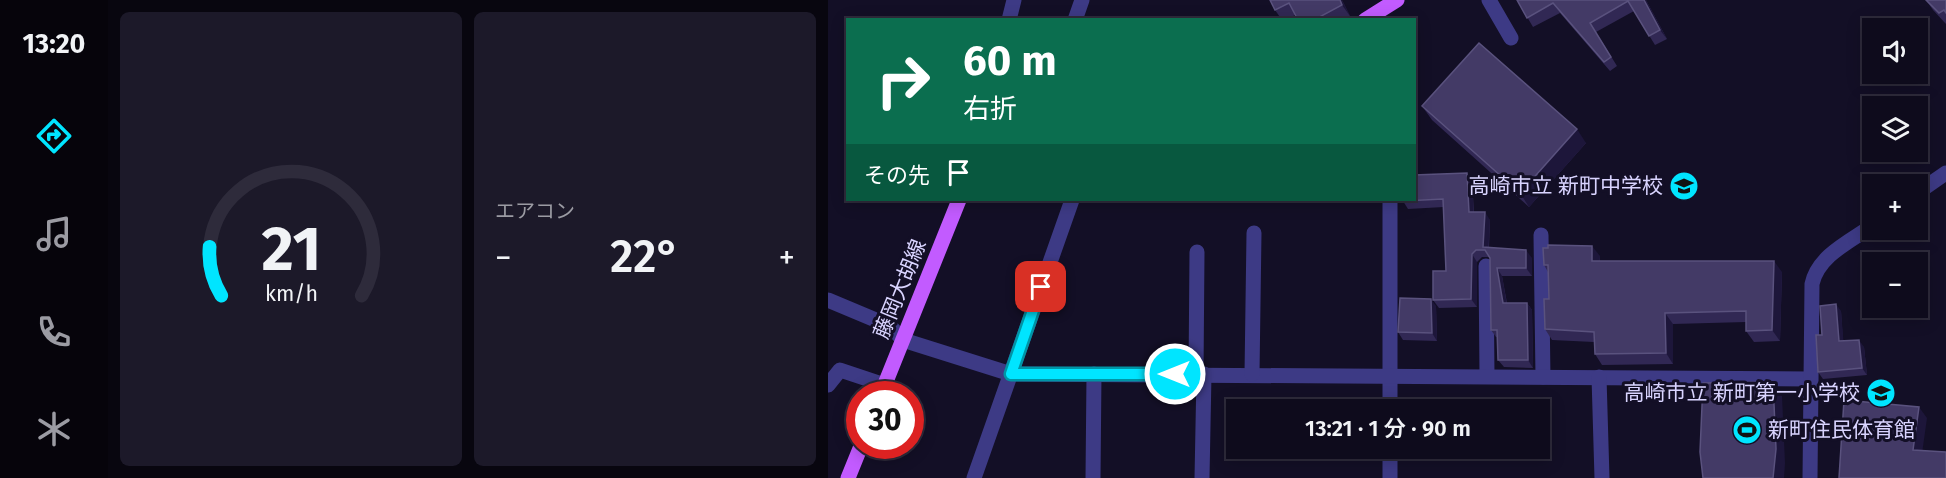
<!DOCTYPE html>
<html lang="ja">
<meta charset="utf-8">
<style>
:root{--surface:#0e0b1c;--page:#1c1929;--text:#f1f3f6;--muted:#9b9ba3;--line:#2e2b3b;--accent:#00e5ff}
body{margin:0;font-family:"Fira Sans","Noto Sans JP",sans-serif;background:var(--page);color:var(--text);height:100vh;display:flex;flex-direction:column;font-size:22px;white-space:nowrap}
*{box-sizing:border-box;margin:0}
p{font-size:20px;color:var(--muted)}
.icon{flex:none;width:33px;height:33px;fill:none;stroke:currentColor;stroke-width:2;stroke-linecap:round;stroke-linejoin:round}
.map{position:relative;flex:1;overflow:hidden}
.sheet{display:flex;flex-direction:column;gap:12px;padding:12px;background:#08060f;width:720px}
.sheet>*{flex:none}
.hud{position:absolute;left:18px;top:18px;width:570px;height:183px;border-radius:0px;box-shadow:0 3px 15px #0003,0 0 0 2px var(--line);background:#0b6e4f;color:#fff;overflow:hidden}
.buttons{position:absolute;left:1034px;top:18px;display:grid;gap:12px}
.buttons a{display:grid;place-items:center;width:66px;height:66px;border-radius:0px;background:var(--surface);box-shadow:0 3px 15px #0003,0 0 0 2px var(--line);font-size:30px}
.speed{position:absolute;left:18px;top:381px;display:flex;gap:12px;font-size:30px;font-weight:700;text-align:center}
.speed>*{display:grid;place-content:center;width:78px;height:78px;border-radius:50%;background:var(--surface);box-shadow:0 3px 15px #0003,0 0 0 2px var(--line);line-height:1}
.speed .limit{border:9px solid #d22;background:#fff;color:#111}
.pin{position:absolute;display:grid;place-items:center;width:51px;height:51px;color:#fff;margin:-26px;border-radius:12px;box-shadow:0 3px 9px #0006}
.me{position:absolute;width:66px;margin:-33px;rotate:270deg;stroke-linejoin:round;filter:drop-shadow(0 0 4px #0008)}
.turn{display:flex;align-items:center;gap:21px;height:126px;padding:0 18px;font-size:27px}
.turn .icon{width:78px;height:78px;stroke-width:2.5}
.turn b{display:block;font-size:42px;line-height:51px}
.then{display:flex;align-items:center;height:57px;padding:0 18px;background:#0003;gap:12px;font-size:22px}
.big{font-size:45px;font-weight:600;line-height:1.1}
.sheet .widget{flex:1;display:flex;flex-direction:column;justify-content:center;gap:9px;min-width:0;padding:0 21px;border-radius:9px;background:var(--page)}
.sheet .dial{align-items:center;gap:0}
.dial svg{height:156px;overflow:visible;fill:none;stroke:var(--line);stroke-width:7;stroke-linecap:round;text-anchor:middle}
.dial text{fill:var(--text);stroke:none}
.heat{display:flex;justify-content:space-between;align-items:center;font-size:33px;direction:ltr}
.sheet .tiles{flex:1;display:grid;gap:12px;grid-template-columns:repeat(2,1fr)}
.trip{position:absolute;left:398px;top:399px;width:324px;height:60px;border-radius:0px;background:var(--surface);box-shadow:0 3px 15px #0003,0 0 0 2px var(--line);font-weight:600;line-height:60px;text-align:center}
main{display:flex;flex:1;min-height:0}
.dock{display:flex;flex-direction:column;width:108px;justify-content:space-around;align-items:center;background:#06040b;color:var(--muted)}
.dock .icon{width:42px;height:42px}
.dock .selected{color:var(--accent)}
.dock b{font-size:27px;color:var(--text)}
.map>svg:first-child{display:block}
</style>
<main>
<nav class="dock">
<b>13:20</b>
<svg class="icon selected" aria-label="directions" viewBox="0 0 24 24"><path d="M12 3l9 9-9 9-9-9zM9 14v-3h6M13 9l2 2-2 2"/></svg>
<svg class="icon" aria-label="music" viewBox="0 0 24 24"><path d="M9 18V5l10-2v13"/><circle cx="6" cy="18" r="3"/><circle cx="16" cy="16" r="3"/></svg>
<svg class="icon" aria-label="phone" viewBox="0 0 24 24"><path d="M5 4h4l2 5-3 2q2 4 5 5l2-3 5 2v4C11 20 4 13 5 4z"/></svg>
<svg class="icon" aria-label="climate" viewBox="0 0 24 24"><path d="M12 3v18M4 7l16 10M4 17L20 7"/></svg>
</nav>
<section class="sheet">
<div class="tiles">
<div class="widget dial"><svg viewBox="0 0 100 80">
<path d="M14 69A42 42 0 1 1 86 69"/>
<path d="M14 69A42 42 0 0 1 8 44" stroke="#00e5ff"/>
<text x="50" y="56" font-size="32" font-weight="700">21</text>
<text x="50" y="72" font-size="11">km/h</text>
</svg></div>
<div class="widget"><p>エアコン</p>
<div class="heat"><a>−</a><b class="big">22°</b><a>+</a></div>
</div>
</div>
</section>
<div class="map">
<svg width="1118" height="478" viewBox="0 0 1118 478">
<rect width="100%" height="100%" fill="#130f26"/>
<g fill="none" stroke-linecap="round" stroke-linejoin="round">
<g stroke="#3d3a85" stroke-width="15">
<path d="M661 0 683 38"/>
<path d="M181 20 186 0"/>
<path d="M247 20 254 0"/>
<path d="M1089 193 1118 173"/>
<path d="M562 200V410"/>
<path d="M713 235 715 377"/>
<path d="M658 266 659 375"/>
<path d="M0 300 62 326 75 340 183 374 982 379"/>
<path d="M368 374 369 252"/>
<path d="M424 374 426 233"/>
<path d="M771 377 774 478"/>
<path d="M0 385 12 370 57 385"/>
<path d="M146 478 244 200"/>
<path d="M265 478 266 374"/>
<path d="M374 478 376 374"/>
<path d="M562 478V448"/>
<path d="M982 478 984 284C990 256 1021 242 1044 226"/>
</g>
<g stroke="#c25bff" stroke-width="15">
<path d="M537 20 569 0"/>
<path d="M53 394 131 200"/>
<path d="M20 478 33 446"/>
</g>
</g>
<g fill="#312854">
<path d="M442 0H514L522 16 516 20H470L467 15 458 20H454L447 10Z"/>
<path d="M689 0H818L839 39 827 45 806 11 768 32 789 66 782 71 732 13 705 27Z"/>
<path d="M1098 0H1118V24L1105 10Z"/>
<path d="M594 106 758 143 701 207 604 120Z"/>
<path d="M644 181 646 212 662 220 661 248 704 258V276H674L679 303H699L704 310 705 368 676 367 670 360 669 337H668L663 330 662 257H654L649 262V307L611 308 605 300 618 271 616 207 580 209 575 201Z"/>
<path d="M772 256V261L954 272 952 341 926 342 918 331V322L845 324V364L774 365 767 354 766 342 724 340 717 329 721 299 720 272 716 265Z"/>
<path d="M608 306 609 341 575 340 570 332Z"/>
<path d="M1013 311 1015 341 1036 347 1039 375 995 379 990 372 994 335Z"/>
</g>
<g fill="#1d163a">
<path d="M512 0H514L522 16 514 5Z"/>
<path d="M816 0H818L839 39 832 30Z"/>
<path d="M749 129 758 143 701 207 692 193Z"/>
<path d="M639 173 644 181 646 220 641 212Z"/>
<path d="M657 212 662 220 660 255 655 247Z"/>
<path d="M764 246 772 256 771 272 764 261Z"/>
<path d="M698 250 704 258V276L698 268Z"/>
<path d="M644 254 649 262V307L643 299Z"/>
<path d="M946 261 954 272 952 341 944 330Z"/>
<path d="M669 268 674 276 680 311 675 303Z"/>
<path d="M603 299 608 306 609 341 604 333Z"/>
<path d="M699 303 704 310 705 368 700 360Z"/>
<path d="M1008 304 1013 311 1016 348 1011 341Z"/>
<path d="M837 313 845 324V364L838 353Z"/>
<path d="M1031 340 1036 347 1039 375 1034 368Z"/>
<path d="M945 382 954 396 957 463 956 478H945Z"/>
<path d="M1091 407 1099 418 1093 461 1085 450Z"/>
</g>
<g fill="#433a66" stroke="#5a527e" stroke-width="1.5">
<path d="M442 0H512L514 5 486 20H470L461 3 447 10Z"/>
<path d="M689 0H816L832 30 821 36 800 1 762 23 783 57 776 62 725 3 699 18Z"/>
<path d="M1098 0H1118V13L1116 10 1111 13Z"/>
<path d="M651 43 749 129 692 193 594 106Z"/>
<path d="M639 173 641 212H657L655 247 698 250V268H669L675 303H699L700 360H670L669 330H663L662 258 657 250H648L644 254 643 299 605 300V271H618L615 199 575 201V200H586V175Z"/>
<path d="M720 245 764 246V261H946L944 330 918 331V311L837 313 838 353 767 354 766 332 717 329 716 299H721L720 265H716L715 248H720Z"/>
<path d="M572 298 603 299 604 333 570 332Z"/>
<path d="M1008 304 1011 341 1031 340 1034 368 990 372 988 335H994L992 306Z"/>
<path d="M945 382 948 449 945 478H875L872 452 875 383Z"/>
<path d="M1016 400 1091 407 1085 450 1118 452V478H1011Z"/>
</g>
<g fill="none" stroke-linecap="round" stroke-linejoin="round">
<g stroke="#0095a6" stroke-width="15">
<path id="route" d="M213 287 183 374H347"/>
</g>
<use href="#route" stroke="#00e5ff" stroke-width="10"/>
</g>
<defs>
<g id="school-disc" transform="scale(1.5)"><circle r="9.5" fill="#00e5ff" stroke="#130f26"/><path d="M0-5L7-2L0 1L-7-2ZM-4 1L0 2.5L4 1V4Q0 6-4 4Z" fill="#111"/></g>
<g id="stadium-disc" transform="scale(1.5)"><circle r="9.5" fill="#00e5ff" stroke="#130f26"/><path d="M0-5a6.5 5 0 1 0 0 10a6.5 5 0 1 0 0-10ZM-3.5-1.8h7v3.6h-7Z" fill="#111"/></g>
</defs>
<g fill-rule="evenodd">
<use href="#school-disc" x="856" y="186"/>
<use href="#school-disc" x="1053" y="393"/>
<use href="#stadium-disc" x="919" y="430"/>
</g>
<g text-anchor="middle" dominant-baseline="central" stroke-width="6" stroke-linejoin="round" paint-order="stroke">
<g font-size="21" fill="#d9d4ff" stroke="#130f26" text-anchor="end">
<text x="835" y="186">高崎市立 新町中学校</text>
<text x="1032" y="393">高崎市立 新町第一小学校</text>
<text x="940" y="430" text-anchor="start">新町住民体育館</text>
</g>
<g font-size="21" fill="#d9d4ff" stroke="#130f26">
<text transform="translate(72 289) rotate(-68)">藤岡大胡線</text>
</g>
</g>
</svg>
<div class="buttons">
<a><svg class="icon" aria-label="sound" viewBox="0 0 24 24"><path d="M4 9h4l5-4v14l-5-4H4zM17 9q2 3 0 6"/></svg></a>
<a><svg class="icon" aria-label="layers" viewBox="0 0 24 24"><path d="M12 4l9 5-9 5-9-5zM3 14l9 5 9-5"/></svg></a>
<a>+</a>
<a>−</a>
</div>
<div class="speed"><div class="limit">30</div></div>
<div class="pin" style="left:213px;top:287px;background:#d93025"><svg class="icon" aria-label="arrive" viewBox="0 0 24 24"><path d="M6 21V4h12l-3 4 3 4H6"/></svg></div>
<svg class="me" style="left:347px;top:374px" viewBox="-20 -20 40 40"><circle r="17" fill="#00e5ff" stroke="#fff" stroke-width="3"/><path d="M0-11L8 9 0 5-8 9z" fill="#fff"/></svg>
<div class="trip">13:21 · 1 分 · 90 m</div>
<div class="hud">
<div class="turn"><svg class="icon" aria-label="right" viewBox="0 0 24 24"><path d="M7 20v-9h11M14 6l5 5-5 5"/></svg><div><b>60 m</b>右折</div></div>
<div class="then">その先<svg class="icon" aria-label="arrive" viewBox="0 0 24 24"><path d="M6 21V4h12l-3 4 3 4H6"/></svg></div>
</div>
</div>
</main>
